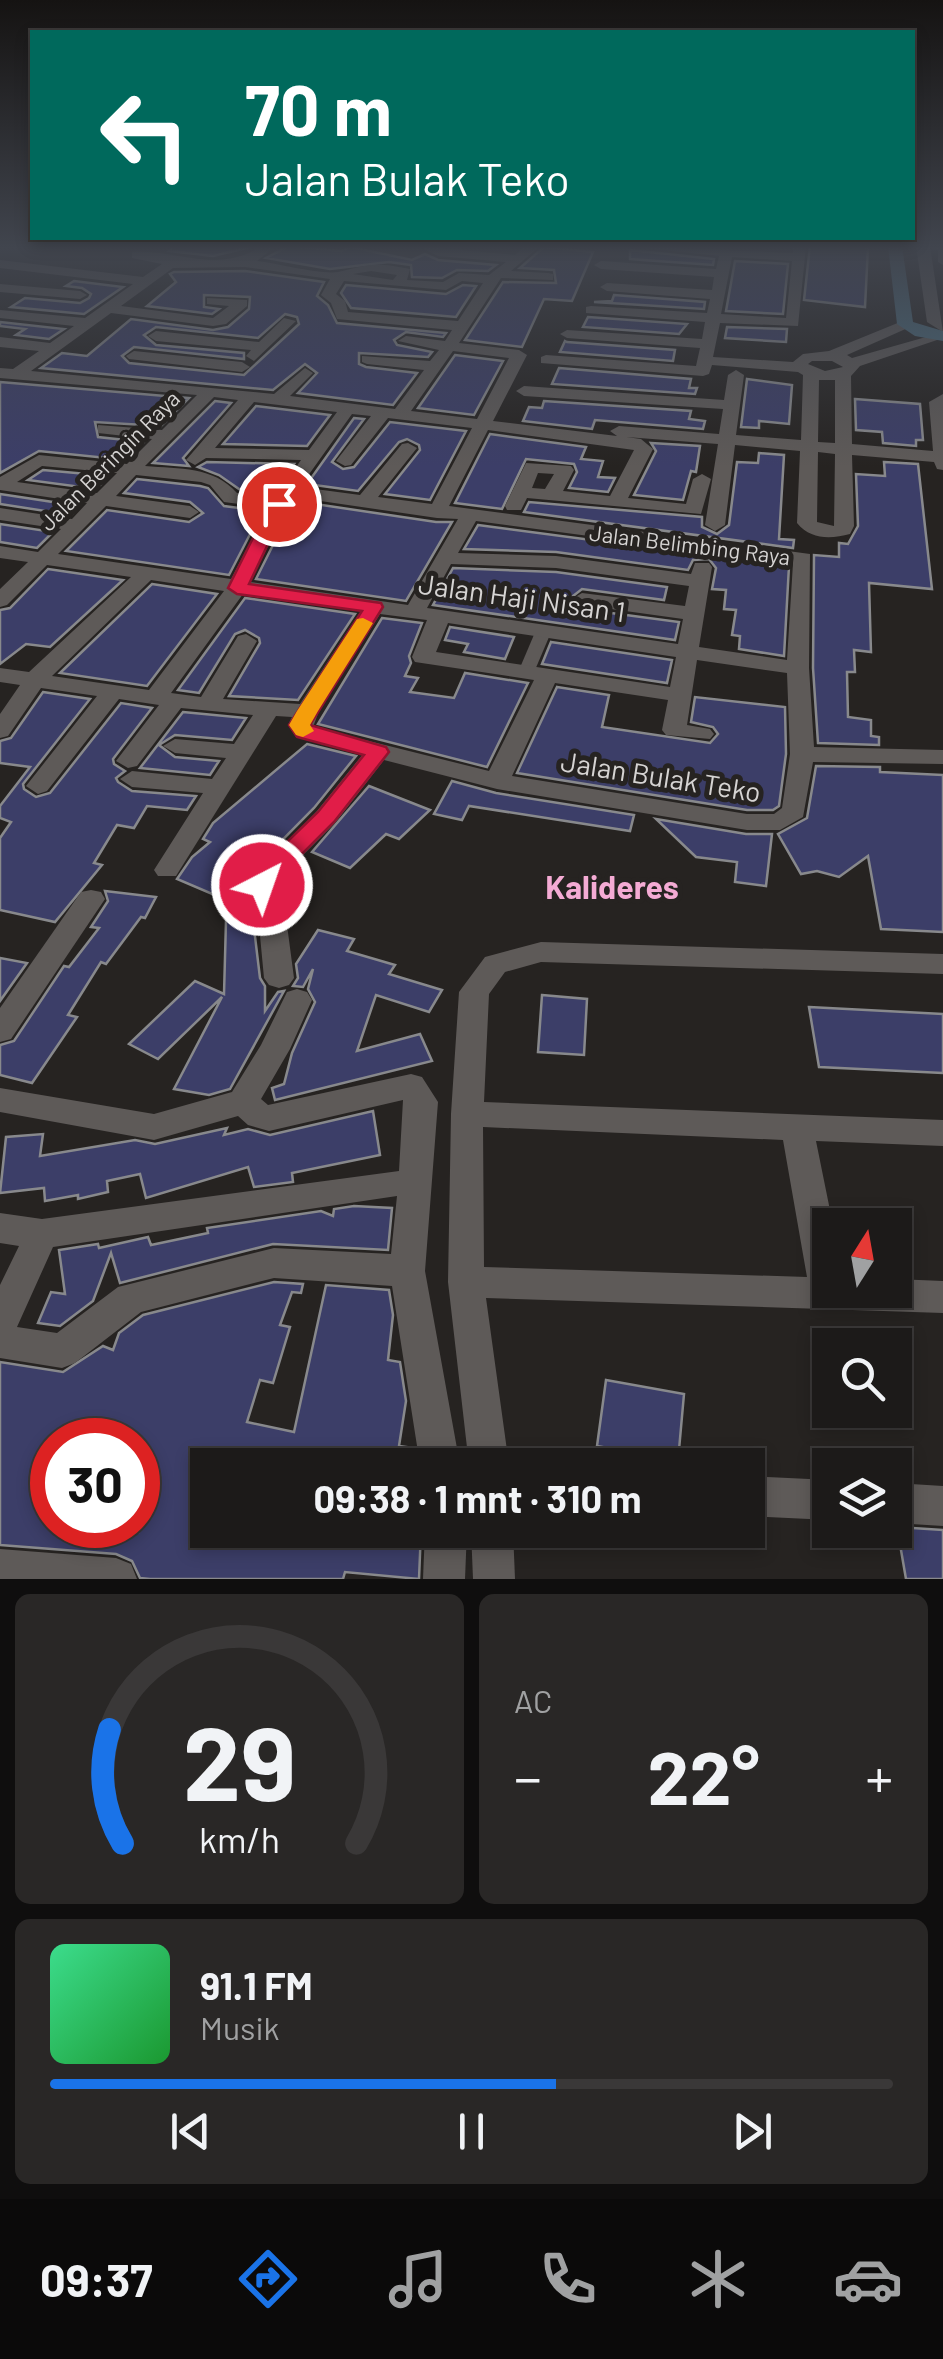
<!DOCTYPE html>
<html lang="id">
<meta charset="utf-8">
<style>
:root{--surface:#1c1a19;--page:#292726;--text:#f1f3f6;--muted:#a0a1a2;--line:#3a3838;--accent:#1a73e8}
body{margin:0;font-family:Barlow,sans-serif;background:var(--page);color:var(--text);height:100vh;display:flex;flex-direction:column;font-size:38px;white-space:nowrap}
*{box-sizing:border-box;margin:0}
p{font-size:32px;color:var(--muted)}
.icon{flex:none;width:55px;height:55px;fill:none;stroke:currentColor;stroke-width:2;stroke-linecap:round;stroke-linejoin:round}
.map{position:relative;height:1579px;overflow:hidden}
.sheet{display:flex;flex-direction:column;gap:15px;padding:15px;background:#0f0e0e;flex:1}
.sheet>*{flex:none}
.hud{position:absolute;left:30px;top:30px;width:885px;height:210px;border-radius:0px;box-shadow:0 5px 15px #0003,0 0 0 2px var(--line);background:#00695c;color:#fff;overflow:hidden}
.needle{width:65px;rotate:11deg}
.buttons{position:absolute;left:812px;top:1208px;display:grid;gap:20px}
.buttons a{display:grid;place-items:center;width:100px;height:100px;border-radius:0px;background:var(--surface);box-shadow:0 5px 15px #0003,0 0 0 2px var(--line);font-size:50px}
.speed{position:absolute;left:30px;top:1418px;display:flex;gap:20px;font-size:50px;font-weight:700;text-align:center}
.speed>*{display:grid;place-content:center;width:130px;height:130px;border-radius:50%;background:var(--surface);box-shadow:0 5px 15px #0003,0 0 0 2px var(--line);line-height:1}
.speed .limit{border:15px solid #d22;background:#fff;color:#111}
.pin{position:absolute;display:grid;place-items:center;width:85px;height:85px;color:#fff;margin:-42px;border:5px solid #fff;border-radius:50%;box-shadow:0 2px 10px #0007}
.me{position:absolute;width:110px;margin:-55px;rotate:41deg;stroke-linejoin:round;filter:drop-shadow(0 0 8px #0008)}
.turn{display:flex;align-items:center;gap:35px;height:210px;padding:0 50px;font-size:45px}
.turn .icon{width:130px;height:130px;stroke-width:2.5}
.turn b{display:block;font-size:70px;line-height:85px}
.big{font-size:75px;font-weight:700;line-height:1.1}
.sheet .tile{flex:1;display:flex;flex-direction:column;justify-content:center;gap:15px;min-width:0;padding:0 35px;border-radius:15px;background:var(--page)}
.sheet .dial{align-items:center;gap:0}
.dial svg{height:260px;overflow:visible;fill:none;stroke:var(--line);stroke-width:7;stroke-linecap:round;text-anchor:middle}
.dial text{fill:var(--text);stroke:none}
.song{display:flex;align-items:center;gap:30px}
.cover{width:120px;height:120px;border-radius:15px;background:linear-gradient(135deg,hsl(150 70% 55%),hsl(130 70% 35%))}
.played{height:10px;border-radius:5px;background:linear-gradient(90deg,var(--accent) 60%,var(--line) 60%)}
.keys{display:flex;justify-content:space-around;direction:ltr}
.heat{display:flex;justify-content:space-between;align-items:center;font-size:55px;direction:ltr}
.sheet .tiles{flex:1;display:grid;gap:15px;grid-template-columns:1fr 1fr}
.tile:last-child{grid-column:span 2}
.trip{position:absolute;left:190px;top:1448px;width:575px;height:100px;border-radius:0px;background:var(--surface);box-shadow:0 5px 15px #0003,0 0 0 2px var(--line);font-weight:700;line-height:100px;text-align:center}
.menu{display:flex;height:160px;justify-content:space-around;align-items:center;background:#0b0a0a;color:var(--muted)}
.menu .icon{width:70px;height:70px}
.menu .active{color:var(--accent)}
.menu b{font-size:45px;color:var(--text)}
.map>svg:first-child{display:block}
</style>
<div class="map">
<svg width="943" height="1579" viewBox="0 0 943 1579">
<rect width="100%" height="100%" fill="#262321"/>
<g fill="#3c3e68" stroke="#88898c" stroke-width="2.5" fill-rule="evenodd">
<path d="M174 246H237L251 247 213 256 169 251Z"/>
<path d="M289 246 341 251 351 247 412 260 425 254 438 260 496 265 488 271 457 270 442 278 412 277 411 265 389 262 330 269 266 258Z"/>
<path d="M810 246 868 247 865 307 804 300Z"/>
<path d="M544 247 593 252 572 301 544 299 522 347 465 340 503 282 556 283 554 270 520 268Z"/>
<path d="M630 250 714 259 713 265 630 259Z"/>
<path d="M735 261 788 264 783 314 726 311Z"/>
<path d="M245 271 324 282 317 296 328 305 337 323 446 333 443 337 406 332 394 340 397 345 432 352 428 357 359 353V364L366 367 417 373 393 405 298 393 317 373 305 364 273 390 41 368 62 353 87 356 131 319 213 330 228 327 249 309 250 297 204 295V307L219 309 212 314 147 306 176 282 170 274 174 272ZM285 314 297 317 299 324 244 375 129 363 122 356 134 347 244 359V353L156 345 144 335 156 327 258 338Z"/>
<path d="M74 281 123 287 84 314 11 307 25 298 80 303 89 298 91 294 82 288 66 286Z"/>
<path d="M346 285 446 294 463 285 476 286 456 317 351 308 341 293Z"/>
<path d="M614 295 705 302 704 309 594 302 612 301Z"/>
<path d="M588 317 687 324 679 334 583 327Z"/>
<path d="M0 322 64 329 49 339 16 335 25 329 0 326Z"/>
<path d="M727 327 787 329 786 342 725 338Z"/>
<path d="M565 341 567 342 675 350 673 361 560 352Z"/>
<path d="M455 355 503 361 474 415 418 408Z"/>
<path d="M559 368 691 379 689 388H697L695 394 552 384Z"/>
<path d="M747 379 792 385 789 424 759 421V428L741 427Z"/>
<path d="M0 382 189 398 161 426 95 422 98 437 144 442 126 460 39 451 0 473Z"/>
<path d="M855 399 920 404 923 440H916V446L883 443 882 432 856 430Z"/>
<path d="M215 401 231 403 183 458 189 466 153 463Z"/>
<path d="M544 401 691 411 689 419 705 421 703 429 595 420 592 429 523 421 529 407 542 408Z"/>
<path d="M256 406 330 415 307 446 223 444Z"/>
<path d="M354 418 364 419 332 462 343 469 354 467 390 422 466 431 430 500 385 494 420 450 419 445 407 439 399 442 358 491 307 484Z"/>
<path d="M490 434 586 447 581 459 603 461 598 477 615 478 608 492 569 488 577 472 574 464 526 459 502 509 455 503Z"/>
<path d="M651 443 700 446 696 472 691 471 683 500 634 495 656 451Z"/>
<path d="M759 453 784 455 779 539 794 540 793 548 524 512 529 502 702 517V527L717 534 729 525 737 462 758 463Z"/>
<path d="M207 462 294 464 272 494 239 489 219 475 198 467Z"/>
<path d="M884 462 918 464 932 589 869 583 871 652 854 650 855 672H847L848 717 871 720V736L879 737V745L818 743 813 668 814 555 839 557V543L848 544 858 526 856 474 885 476Z"/>
<path d="M43 470 109 476 96 489 28 480Z"/>
<path d="M137 479 200 486 208 488 224 506 262 511 229 575 66 551 107 510 189 522 203 513 190 502 124 493Z"/>
<path d="M0 494 79 506 71 515 0 504Z"/>
<path d="M295 501 436 522H452L406 601 256 579Z"/>
<path d="M0 524 53 532 37 548 0 542Z"/>
<path d="M478 525 789 566 784 656 739 649 740 636 732 635 736 610 724 609 726 590 712 589 716 568 709 559 693 560 688 570 556 552 464 549Z"/>
<path d="M453 568 556 572 667 587 664 600 582 589 568 600 581 609 679 622 675 640 433 605Z"/>
<path d="M48 569 123 580 50 647 26 644 0 664V610L10 608Z"/>
<path d="M152 584 217 594 147 686 60 673Z"/>
<path d="M245 598 355 614 298 700 229 696 260 643 259 638 245 630 235 634 199 693 178 690Z"/>
<path d="M382 618 422 623 409 656 411 663 405 676 418 678 410 692 454 698 465 673 528 683 487 767 318 724Z"/>
<path d="M450 627 514 637 505 659 464 652 468 644 445 640Z"/>
<path d="M551 642 672 660 667 683 542 664Z"/>
<path d="M557 687 609 695 602 727 710 743 718 734 713 727 691 722 695 697 785 707 786 754 779 806 773 810H747L517 773Z"/>
<path d="M43 692 90 699 23 784 24 789 36 797 50 793 121 703 152 708 113 759 114 764 125 771 116 778 118 782 132 791 196 796 187 810 147 806 134 828 117 825 94 863 102 865 55 922 0 910V838L11 822 0 818V806L30 767 0 763V741L11 738Z"/>
<path d="M183 712 246 718 232 740 175 735 159 745 175 757 219 761 210 775 140 768Z"/>
<path d="M307 744 356 756 314 808 224 899 177 879 192 857 210 842 203 839 213 823Z"/>
<path d="M816 766 880 767V772L943 775V932L881 929 868 856 839 877 817 871 801 874 778 834 807 818Z"/>
<path d="M452 781 496 793 634 815 630 831 469 806 462 820 434 814Z"/>
<path d="M369 786 430 810 399 839 386 834 350 868 312 852Z"/>
<path d="M656 819 746 834H772L766 886 735 882 737 862 696 857Z"/>
<path d="M105 891 156 897 145 918 141 917 106 964 101 962 68 1015 77 1017 32 1083 0 1075V1045L14 1041 64 966 69 967 99 928 91 927 108 901Z"/>
<path d="M253 920 260 978 265 986V1011L278 992 284 991 230 1089 209 1095 174 1089 222 997 158 1059 129 1044 195 981 224 994 226 921Z"/>
<path d="M318 930 354 939 347 951 395 965 389 974 442 990 429 1012 376 995 357 1051 420 1034 432 1061 275 1100 272 1088 284 1084 292 1053 315 1002 308 989 313 969 303 987 293 986 298 978 296 964Z"/>
<path d="M0 958 27 963 0 1001Z"/>
<path d="M542 995 587 999 584 1055 538 1052Z"/>
<path d="M809 1007 943 1014V1073L819 1067Z"/>
<path d="M373 1111 380 1155 292 1173 293 1182 254 1187 248 1167 146 1198 140 1174 107 1181 108 1192 78 1199V1195L45 1201 44 1188 0 1193 6 1137 43 1134 40 1156 135 1140 155 1144 227 1128 224 1135 248 1129 270 1135Z"/>
<path d="M354 1206 392 1208 388 1250 273 1244 120 1283 111 1253 93 1301 60 1326 38 1323 51 1292 65 1294 59 1250 98 1244 99 1248 148 1237 151 1245 208 1233 207 1228 321 1211 333 1216 334 1209Z"/>
<path d="M274 1282 303 1284 301 1293 292 1292 280 1325 290 1327 273 1383 260 1380 247 1422 294 1432 326 1285 389 1290 393 1315 388 1360 400 1362 406 1401 399 1446 414 1448 416 1465H292L260 1455 256 1465H208V1482L197 1512 208 1514V1530H421L419 1579 345 1572 343 1579H150L140 1578 132 1561 116 1554 0 1545V1362L63 1372 103 1346 113 1350 119 1333 143 1315ZM52 1440H138V1532L100 1525H52Z"/>
<path d="M606 1380 684 1394 678 1461 597 1446Z"/>
<path d="M897 1527 943 1530V1579H906Z"/>
</g>
<g fill="none" stroke-linecap="round" stroke-linejoin="round">
<g fill="#5e5a58" fill-rule="evenodd">
<path d="M925 246H943V265L938 262V250Z"/>
<path d="M544 625 552 630 535 670 527 675 521 673 519 670 536 630Z"/>
</g>
<g fill="#5e5a58" fill-rule="evenodd">
<path d="M261 246H276L257 261C277 263 321 275 338 272 370 264 376 262 410 269L407 280 443 282 459 273 489 275 506 262 438 256 418 246 515 255 525 246H540L511 271 548 273 553 274V280L501 278 459 343 519 350 527 355 493 421 617 436 610 431 619 426 719 434 723 409 524 396 516 391 524 386 724 400 728 375 736 370 744 375 736 435 801 440 803 375 798 372 712 365 709 374 703 376 541 363V357L546 355 696 366 700 348 567 338 560 334 567 330 702 339 705 322 586 313V307L591 306 707 313 710 299 607 291 600 287 607 283 712 290 714 277 601 269 594 265 601 261 716 269 719 256 626 246 793 253V246H806L798 326 720 323 713 357 793 362 803 354 829 351 905 320 912 324 910 327 847 355 852 358 940 333V339L860 366 851 376 852 444 933 451 929 402 943 394V470L937 469 934 462 852 455 854 526 850 534C831 539 811 540 797 523L800 451 735 445 725 525 715 531 705 525 718 444 626 437 641 439 653 449 628 498 686 504 693 479 702 474 711 479 701 514 527 498 521 510H507L505 506 526 463 571 466 574 470 563 491 610 496 634 450 488 430 449 506 810 554 809 668 814 747 943 750V764L813 762 803 817 780 830H747L497 789 384 760 335 823 279 879 276 897 287 925 294 978 289 985 279 988 269 985 264 978 259 925 248 897 253 876 317 811 363 754 296 737 288 725 292 717 276 716 176 876H158L154 870 203 793 132 787 120 779 132 771 212 779 226 758 175 753 163 746 175 739 234 744 253 715 181 708 137 766 128 768 116 761 159 705 119 699 47 791 38 794 26 786 97 696 41 688 8 736 0 738V714L20 685 0 682V668L29 672 131 577 47 565 7 605 0 607V589L28 562 0 558V546L38 552 61 529 0 520V508L72 519 87 503 0 490V477L39 455 127 464 152 439 98 433V425L162 430 197 395 0 378V368L13 369 39 351 0 347V337L50 343 74 326 0 318V310L85 318 133 284 0 268V260L143 277 162 264 132 258V252C178 249 218 275 261 246ZM732 257 792 261 786 318 721 314ZM245 267 330 279 321 295 331 303 337 319 452 330 445 341 406 336 398 341 439 350 430 361 362 356V362L367 364 424 370 395 409 290 396 313 373 305 368 274 394 31 371 111 313 213 326 226 324 247 306V300L207 298V304L229 306 213 318 121 306 173 268ZM371 271 397 275 393 280 353 274ZM344 281 446 290 462 281 483 283 458 321 348 312 345 301 336 294ZM453 351 509 358 477 419 411 411ZM812 361H832L843 367 825 371 808 364ZM819 380H835V443L818 442ZM214 397 238 400 186 460 195 465 206 458 301 460 274 498 237 493C213 466 180 469 145 466ZM254 402 337 412 309 450 215 448ZM352 414 371 416 336 461 345 466 351 465 388 418 472 428 432 504 378 497 417 448 408 443 402 444 360 495 300 487ZM818 452 835 454 834 526 817 522ZM42 466 117 473 97 493 17 482ZM538 473 554 474 545 489 532 488ZM136 475 201 482 210 485 224 502 268 508 231 579 58 554 106 506 190 518 199 512 190 506 116 496ZM293 497 437 518 458 519 408 605 250 582ZM476 521 793 563 787 660 699 647 712 567 709 563H695L691 574 556 556 458 553ZM451 564 556 568 689 586 685 606 582 593 572 599 582 605 683 619 678 644 427 608ZM151 580 224 591 149 690 52 676ZM243 594 361 611 300 704 223 699 257 641 246 634 238 636 201 697 171 693ZM380 614 427 620 412 657 415 662 534 680 489 771 313 727 319 711ZM448 623 676 657 670 687 436 652ZM697 660 787 673 790 754 782 808 774 814H747L512 776 555 683 668 700 662 730 666 735 710 739 714 734 710 729 687 725Z"/>
<path d="M0 284 80 291 87 295 80 299 0 292Z"/>
<path d="M284 318 296 321 254 361 246 356 251 350 156 341 148 336 156 331 259 342Z"/>
<path d="M134 351 242 362 250 367 242 372 129 359 126 356Z"/>
<path d="M91 890 101 892 105 899 11 1039 0 1042V1008L81 892Z"/>
<path d="M541 942 943 954V974L541 962 505 972 489 994 484 1102 943 1120V1146L816 1141 833 1225 830 1290H895V1279L943 1281V1313L486 1298 509 1465H469L448 1282 451 1114 459 992 485 957ZM483 1127 783 1140 807 1277 484 1267Z"/>
<path d="M297 989 307 992 312 1000 290 1049 261 1099 268 1105 411 1074 422 1077 438 1102 425 1271 460 1465H420L392 1286 274 1278 141 1312 75 1363 62 1368 0 1358V1285L19 1246 0 1243V1213L42 1219 399 1171 403 1100 269 1131 248 1125 238 1116 154 1140 0 1112V1088L154 1114 232 1092 261 1045 287 992ZM397 1196 391 1254 274 1248 118 1287 57 1333 17 1327 53 1247Z"/>
<path d="M748 1476 830 1480V1520L748 1516Z"/>
<path d="M895 1483 943 1486V1526L895 1523Z"/>
<path d="M425 1530H467L465 1579H423Z"/>
<path d="M471 1530H513L515 1579H473Z"/>
<path d="M0 1549 116 1558 131 1564 137 1579H0Z"/>
</g>
<path fill="#5e5a58" fill-rule="evenodd" d="M916 246H930L943 332 927 322Z"/>
<path fill="#4b6e80" fill-rule="evenodd" d="M888 246H902L913 322 943 331V341L915 336 897 324Z"/>
</g>
<linearGradient id="sky" x2="0" y2="1"><stop stop-color="#151312"/><stop offset="0.53" stop-color="#41454e"/><stop offset="1" stop-color="#41454e" stop-opacity="0"/></linearGradient>
<rect width="943" height="467" fill="url(#sky)"/>
<path fill="#e11d48" stroke="#92132f" stroke-width="2.5" d="M279 499 287 504 249 584 381 603 383 607 310 725 386 747 389 752 334 822 277 879 271 891 262 893 250 885 258 870 318 812 364 755 297 737 289 725 362 611 237 594 228 588 270 504Z"/>
<path fill="#f59e0b" d="M363 618 373 623 318 711 310 725 314 731 303 737 296 735 289 725 297 711 357 619Z"/>
<g text-anchor="middle" dominant-baseline="central" stroke-width="10" stroke-linejoin="round" paint-order="stroke">
<g font-size="22" fill="#d6d4d3" stroke="#262321">
<text transform="translate(109 460) rotate(-45)">Jalan Beringin Raya</text>
<text transform="translate(690 544) rotate(7)">Jalan Belimbing Raya</text>
</g>
<g font-size="28" fill="#d6d4d3" stroke="#262321">
<text transform="translate(522 597) rotate(8)">Jalan Haji Nisan 1</text>
<text transform="translate(661 776) rotate(9)">Jalan Bulak Teko</text>
</g>
<g font-size="32" font-weight="bold" fill="#f4abd4" stroke="#262321">
<text x="612" y="886">Kalideres</text>
</g>
</g>
</svg>
<div class="buttons">
<a><svg class="needle" viewBox="-14 -14 28 28"><path d="M0-13l5 13h-10z" fill="#e53935"/><path d="M0 13l5-13h-10z" fill="#a0a1a2"/></svg></a>
<a><svg class="icon" aria-label="search" viewBox="0 0 24 24"><circle cx="10" cy="10" r="6"/><path d="M15 15l6 6"/></svg></a>
<a><svg class="icon" aria-label="layers" viewBox="0 0 24 24"><path d="M12 4l9 5-9 5-9-5zM3 14l9 5 9-5"/></svg></a>
</div>
<div class="speed"><div class="limit">30</div></div>
<div class="pin" style="left:279px;top:504px;background:#d93025"><svg class="icon" aria-label="arrive" viewBox="0 0 24 24"><path d="M6 21V4h12l-3 4 3 4H6"/></svg></div>
<svg class="me" style="left:262px;top:885px" viewBox="-20 -20 40 40"><circle r="17" fill="#e11d48" stroke="#fff" stroke-width="3"/><path d="M0-11L8 9 0 5-8 9z" fill="#fff"/></svg>
<div class="trip">09:38 · 1 mnt · 310 m</div>
<div class="hud">
<div class="turn"><svg class="icon" aria-label="left" viewBox="0 0 24 24"><path d="M17 20v-9H6M10 6l-5 5 5 5"/></svg><div><b>70 m</b>Jalan Bulak Teko</div></div>
</div>
</div>
<section class="sheet">
<div class="tiles">
<div class="tile dial"><svg viewBox="0 0 100 80">
<path d="M14 69A42 42 0 1 1 86 69"/>
<path d="M14 69A42 42 0 0 1 10 34" stroke="#1a73e8"/>
<text x="50" y="56" font-size="32" font-weight="700">29</text>
<text x="50" y="72" font-size="11">km/h</text>
</svg></div>
<div class="tile"><p>AC</p>
<div class="heat"><a>−</a><b class="big">22°</b><a>+</a></div>
</div>
<div class="tile">
<div class="song"><i class="cover"></i><div><b>91.1 FM</b><p>Musik</p></div></div>
<div class="played"></div>
<div class="keys"><svg class="icon" aria-label="previous" viewBox="0 0 24 24"><path d="M18 5L8 12l10 7zM5 5v14"/></svg><svg class="icon" aria-label="pause" viewBox="0 0 24 24"><path d="M8 5v14M16 5v14"/></svg><svg class="icon" aria-label="next" viewBox="0 0 24 24"><path d="M6 5l10 7-10 7zM19 5v14"/></svg></div>
</div>
</div>
</section>
<nav class="menu">
<b>09:37</b>
<svg class="icon active" aria-label="directions" viewBox="0 0 24 24"><path d="M12 3l9 9-9 9-9-9zM9 14v-3h6M13 9l2 2-2 2"/></svg>
<svg class="icon" aria-label="music" viewBox="0 0 24 24"><path d="M9 18V5l10-2v13"/><circle cx="6" cy="18" r="3"/><circle cx="16" cy="16" r="3"/></svg>
<svg class="icon" aria-label="phone" viewBox="0 0 24 24"><path d="M5 4h4l2 5-3 2q2 4 5 5l2-3 5 2v4C11 20 4 13 5 4z"/></svg>
<svg class="icon" aria-label="climate" viewBox="0 0 24 24"><path d="M12 3v18M4 7l16 10M4 17L20 7"/></svg>
<svg class="icon" aria-label="car" viewBox="0 0 24 24"><path d="M5 17H2v-5l4-1 3-4h7l3 4 3 1v5h-3M9 17h6M6 11h13"/><circle cx="7" cy="17" r="2"/><circle cx="17" cy="17" r="2"/></svg>
</nav>
